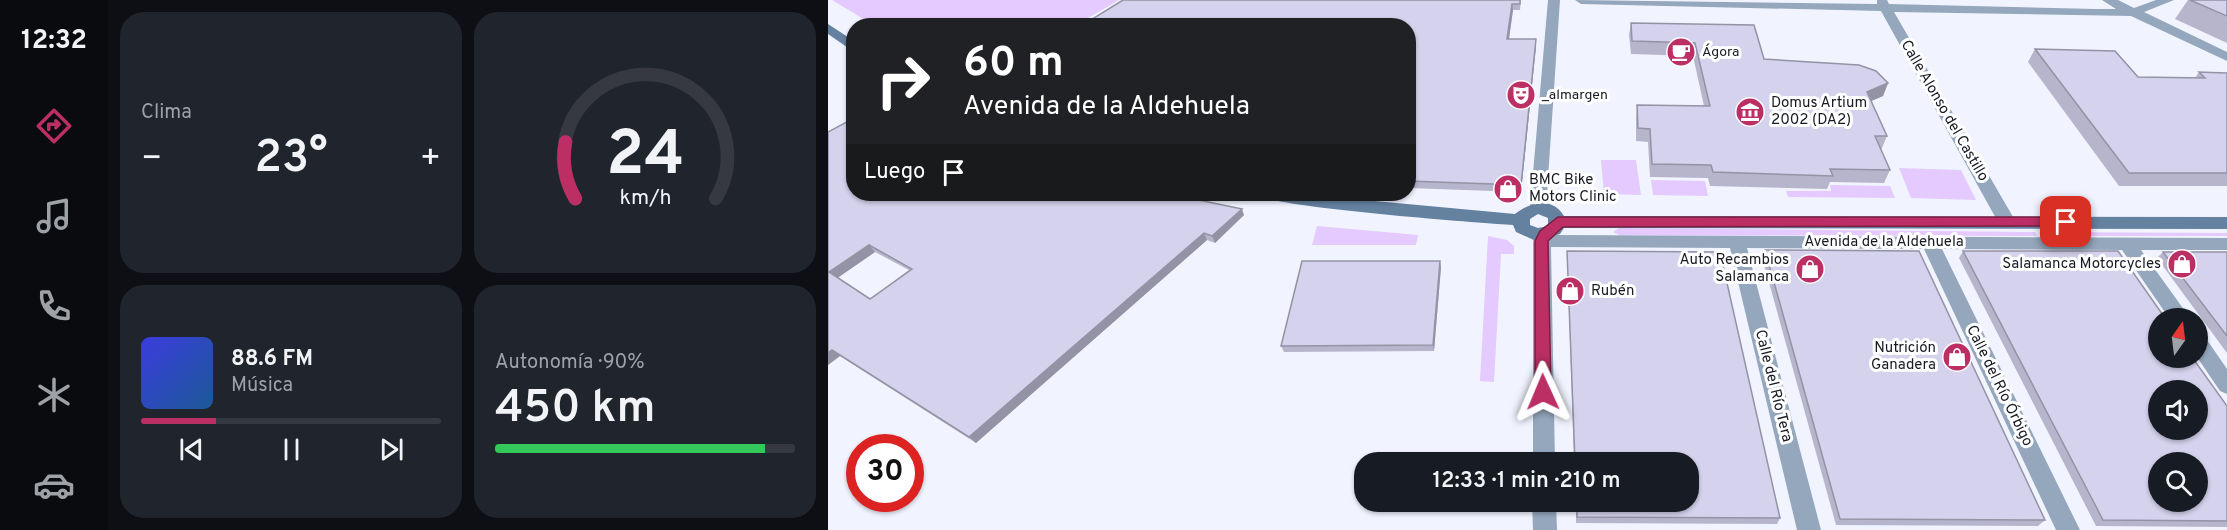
<!DOCTYPE html>
<html lang="es">
<meta charset="utf-8">
<style>
:root{--surface:#171b24;--page:#20242c;--text:#f1f3f6;--muted:#9ea1a6;--line:#363941;--accent:#bb2f64}
body{margin:0;font-family:Overpass,sans-serif;background:var(--page);color:var(--text);height:100vh;display:flex;flex-direction:column;font-size:22px;white-space:nowrap}
*{box-sizing:border-box;margin:0}
p{font-size:20px;color:var(--muted)}
.icon{flex:none;width:33px;height:33px;fill:none;stroke:currentColor;stroke-width:2;stroke-linecap:round;stroke-linejoin:round}
.map{position:relative;flex:1;overflow:hidden}
.drawer{display:flex;flex-direction:column;gap:12px;padding:12px;background:#0d0f14;width:720px}
.drawer>*{flex:none}
.guide{position:absolute;left:18px;top:18px;width:570px;height:183px;border-radius:24px;box-shadow:0 2px 4px #0004;background:#202124;color:#fff;overflow:hidden}
.needle{width:39px;rotate:14deg}
.tools{position:absolute;left:1320px;top:308px;display:grid;gap:12px}
.tools a{display:grid;place-items:center;width:60px;height:60px;border-radius:50%;background:var(--surface);box-shadow:0 2px 4px #0004;font-size:30px}
.speed{position:absolute;left:18px;top:434px;display:flex;gap:12px;font-size:30px;font-weight:700;text-align:center}
.speed>*{display:grid;place-content:center;width:78px;height:78px;border-radius:50%;background:var(--surface);box-shadow:0 2px 4px #0004;line-height:1}
.speed .limit{border:9px solid #d22;background:#fff;color:#111}
.pin{position:absolute;display:grid;place-items:center;width:51px;height:51px;color:#fff;margin:-26px;border-radius:12px;box-shadow:0 3px 9px #0006}
.me{position:absolute;width:66px;margin:-33px;rotate:359deg;stroke-linejoin:round;filter:drop-shadow(0 0 4px #0008)}
.turn{display:flex;align-items:center;gap:21px;height:126px;padding:0 18px;font-size:27px}
.turn .icon{width:78px;height:78px;stroke-width:2.5}
.turn b{display:block;font-size:42px;line-height:51px}
.then{display:flex;align-items:center;height:57px;padding:0 18px;background:#0003;gap:12px;font-size:22px}
.big{font-size:45px;font-weight:600;line-height:1.1}
.drawer .tile{flex:1;display:flex;flex-direction:column;justify-content:center;gap:9px;min-width:0;padding:0 21px;border-radius:24px;background:var(--page)}
.drawer .dial{align-items:center;gap:0}
.dial svg{height:156px;overflow:visible;fill:none;stroke:var(--line);stroke-width:7;stroke-linecap:round;text-anchor:middle}
.dial text{fill:var(--text);stroke:none}
.song{display:flex;align-items:center;gap:18px}
.cover{width:72px;height:72px;border-radius:9px;background:linear-gradient(135deg,hsl(240 70% 55%),hsl(210 70% 35%))}
.played{height:6px;border-radius:3px;background:linear-gradient(90deg,var(--accent) 25%,var(--line) 25%)}
.keys{display:flex;justify-content:space-around;direction:ltr}
.heat{display:flex;justify-content:space-between;align-items:center;font-size:33px;direction:ltr}
.charge{height:9px;border-radius:4px;background:linear-gradient(90deg,#34c759 90%,var(--line) 0)}
.drawer .tiles{flex:1;display:grid;gap:12px;grid-template-columns:repeat(2,1fr)}
.trip{position:absolute;left:526px;top:452px;width:345px;height:60px;border-radius:24px;background:var(--surface);box-shadow:0 2px 4px #0004;font-weight:600;line-height:60px;text-align:center}
main{display:flex;flex:1;min-height:0}
.tab-bar{display:flex;flex-direction:column;width:108px;justify-content:space-around;align-items:center;background:#090b0e;color:var(--muted)}
.tab-bar .icon{width:42px;height:42px}
.tab-bar .selected{color:var(--accent)}
.tab-bar b{font-size:27px;color:var(--text)}
.map>svg:first-child{display:block}
</style>
<main>
<nav class="tab-bar">
<b>12:32</b>
<svg class="icon selected" aria-label="directions" viewBox="0 0 24 24"><path d="M12 3l9 9-9 9-9-9zM9 14v-3h6M13 9l2 2-2 2"/></svg>
<svg class="icon" aria-label="music" viewBox="0 0 24 24"><path d="M9 18V5l10-2v13"/><circle cx="6" cy="18" r="3"/><circle cx="16" cy="16" r="3"/></svg>
<svg class="icon" aria-label="phone" viewBox="0 0 24 24"><path d="M5 4h4l2 5-3 2q2 4 5 5l2-3 5 2v4C11 20 4 13 5 4z"/></svg>
<svg class="icon" aria-label="climate" viewBox="0 0 24 24"><path d="M12 3v18M4 7l16 10M4 17L20 7"/></svg>
<svg class="icon" aria-label="car" viewBox="0 0 24 24"><path d="M5 17H2v-5l4-1 3-4h7l3 4 3 1v5h-3M9 17h6M6 11h13"/><circle cx="7" cy="17" r="2"/><circle cx="17" cy="17" r="2"/></svg>
</nav>
<section class="drawer">
<div class="tiles">
<div class="tile"><p>Clima</p>
<div class="heat"><a>−</a><b class="big">23°</b><a>+</a></div>
</div>
<div class="tile dial"><svg viewBox="0 0 100 80">
<path d="M14 69A42 42 0 1 1 86 69"/>
<path d="M14 69A42 42 0 0 1 9 40" stroke="#bb2f64"/>
<text x="50" y="56" font-size="32" font-weight="700">24</text>
<text x="50" y="72" font-size="11">km/h</text>
</svg></div>
<div class="tile">
<div class="song"><i class="cover"></i><div><b>88.6 FM</b><p>Música</p></div></div>
<div class="played"></div>
<div class="keys"><svg class="icon" aria-label="previous" viewBox="0 0 24 24"><path d="M18 5L8 12l10 7zM5 5v14"/></svg><svg class="icon" aria-label="pause" viewBox="0 0 24 24"><path d="M8 5v14M16 5v14"/></svg><svg class="icon" aria-label="next" viewBox="0 0 24 24"><path d="M6 5l10 7-10 7zM19 5v14"/></svg></div>
</div>
<div class="tile"><p>Autonomía · 90%</p><b class="big">450 km</b><div class="charge"></div></div>
</div>
</section>
<div class="map">
<svg width="1399" height="530" viewBox="0 0 1399 530">
<rect width="100%" height="100%" fill="#f1f4ff"/>
<g fill="#e4cafe">
<path d="M4 0H291L248 25 47 26Z"/>
<path d="M773 160H808L813 195 776 194Z"/>
<path d="M1071 168 1133 170 1148 200 1083 198Z"/>
<path d="M823 180 877 181 880 196 825 195Z"/>
<path d="M1002 185 1062 186 1067 198 960 197 958 191H1003Z"/>
<path d="M489 226 590 235 588 245H484Z"/>
<path d="M791 228 1207 232 1209 236 791 235 785 232Z"/>
<path d="M1221 232 1399 233V236H1223Z"/>
<path d="M660 236 679 240 686 246V254H673L666 382 652 381Z"/>
</g>
<g fill="none" stroke-linecap="round" stroke-linejoin="round">
<g fill="#94a7bc" fill-rule="evenodd">
<path d="M720 0H732L718 208 710 214 702 208Z"/>
<path d="M747 0 1049 4V0H1059L1061 4 1267 9H1288L1274 0H1290L1306 8 1328 0H1346L1316 12 1399 52V61L1303 16 1066 12 1188 222 1179 228 1170 222 1053 11 753 4Z"/>
<path d="M716 228 722 230 725 235 1399 238V250H1313L1362 318H1341L1294 250 1114 249 1252 530H1228L1096 249 919 248 993 530H969L902 248 723 247 727 462H705V241L710 230Z"/>
<path d="M1370 335 1377 337 1399 369V394L1392 391 1369 357Z"/>
<path d="M704 501H728L729 530H705Z"/>
</g>
<g fill="#6581a0" fill-rule="evenodd">
<path d="M0 24 26 41V52L0 34Z"/>
<path d="M429 194H471L687 214C702 202 724 196 736 216L1399 217V229L736 228 732 234 708 241 688 232 685 225C654 223 437 207 429 194ZM710 214 720 218V226L710 228 702 225V219Z"/>
</g>
</g>
<g fill="#b6b5cb" fill-rule="evenodd">
<path d="M693 0 692 10H685L681 39 708 46 693 192 580 188V26Z"/>
<path d="M1360 0H1399V43L1347 19Z"/>
<path d="M803 23 936 59 1060 83 1055 96 1043 101 1059 136 1053 150 1062 170 1056 183 1002 182 999 189 882 186 880 178 822 177 820 142 808 141V118L809 105 876 106 865 56 803 54 801 35Z"/>
<path d="M1207 49 1310 77 1367 78 1371 72 1399 73V186H1291L1200 62Z"/>
<path d="M0 132 416 215 387 243 379 240 148 443 12 356 0 365ZM47 252 81 270 42 299 9 278Z"/>
<path d="M937 250 1217 520 1210 526 1008 525 934 257Z"/>
<path d="M739 251 952 518 949 524 748 523V501H861V462H746Z"/>
<path d="M1135 251 1399 406V527L1268 526 1131 258Z"/>
<path d="M1335 252H1399V353L1329 258Z"/>
<path d="M613 267 606 351 456 352 453 346Z"/>
</g>
<g fill="#9493a5">
<path d="M684 4 685 10 680 45 679 39Z"/>
<path d="M708 39V46L693 192V185Z"/>
<path d="M1060 83 1055 96 1034 105 1039 92Z"/>
<path d="M414 209 416 215 387 243 384 236Z"/>
<path d="M376 233 379 240 148 443 141 437Z"/>
<path d="M41 245 47 252 8 279 1 272Z"/>
<path d="M612 261 613 267 606 351 605 345Z"/>
<path d="M4 350 12 356 0 365V353Z"/>
</g>
<g fill="#d4d2ec" stroke="#9493a5" stroke-width="1.5" fill-rule="evenodd">
<path d="M295 0H692V4H684L679 39H708L693 185 580 181V26H253Z"/>
<path d="M1362 0H1399V16Z"/>
<path d="M803 23 926 25 936 59 1031 65 1048 71 1060 83 1039 92 1059 136H1047L1062 170 1002 169 1005 176 885 172 883 165 824 164 822 129 810 128 809 105 882 106 867 43 804 41Z"/>
<path d="M1207 49 1287 51 1310 77 1377 78 1371 72 1399 73V173H1301Z"/>
<path d="M26 118V194H342L414 209 384 236 376 233 141 437 4 350 0 353V132ZM41 245 84 269 42 299 1 272Z"/>
<path d="M937 250 1091 251 1217 520 1012 519Z"/>
<path d="M739 251 892 252 952 518 749 517V501H861V462H747Z"/>
<path d="M1135 251H1290L1337 318H1330V357H1364L1399 406V521L1275 520ZM1330 390H1370V429H1330ZM1330 462H1370V501H1330Z"/>
<path d="M1335 252H1399V336Z"/>
<path d="M474 261H612L605 345 453 346Z"/>
</g>
<path fill="#bb2f64" stroke="#7a1f41" stroke-width="1.5" d="M730 217H1238L1245 222 1238 226 735 227 720 241 723 392 721 397H710L707 392V241L712 231Z"/>
<defs>
<g id="cafe-disc" transform="scale(1.5)"><circle r="9.5" fill="#bb2f64" stroke="#fff"/><path d="M-5.5-4.5H6V0H3Q3 3.5 0 3.5H-2.5Q-5.5 3.5-5.5 0ZM3-3.2v2h1.7v-2ZM-6 4.5H4V6H-6Z" fill="#fff"/></g>
<g id="theatre-disc" transform="scale(1.5)"><circle r="9.5" fill="#bb2f64" stroke="#fff"/><path d="M-5-5.5Q0-4 5-5.5V0Q5 5 0 6Q-5 5-5 0ZM-3.3-2.5H-1v1.5H-3.3ZM1-2.5H3.3v1.5H1ZM-2.8 1Q0 5.5 2.8 1Z" fill="#fff"/></g>
<g id="museum-disc" transform="scale(1.5)"><circle r="9.5" fill="#bb2f64" stroke="#fff"/><path d="M0-6L6-3V-2H-6V-3ZM-5-1h2V3h-2ZM-1-1h2V3h-2ZM3-1h2V3H3ZM-6 4H6V6H-6Z" fill="#fff"/></g>
<g id="shop-disc" transform="scale(1.5)"><circle r="9.5" fill="#bb2f64" stroke="#fff"/><path d="M-5-2.5h2.3a2.7 3.5 0 0 1 5.4 0H5L5.5 6h-11ZM-1.5-2.5h3a1.5 2.3 0 0 0-3 0Z" fill="#fff"/></g>
</defs>
<g fill-rule="evenodd">
<use href="#cafe-disc" x="853" y="52"/>
<use href="#theatre-disc" x="693" y="95"/>
<use href="#museum-disc" x="922" y="112"/>
<use href="#shop-disc" x="680" y="189"/>
<use href="#shop-disc" x="1354" y="264"/>
<use href="#shop-disc" x="982" y="269"/>
<use href="#shop-disc" x="742" y="291"/>
<use href="#shop-disc" x="1129" y="357"/>
</g>
<g text-anchor="middle" dominant-baseline="central" stroke-width="6" stroke-linejoin="round" paint-order="stroke">
<g font-size="14" fill="#181b23" stroke="#fff" text-anchor="start">
<text x="874" y="52">Ágora</text>
<text x="714" y="95">_almargen</text>
</g>
<g font-size="15" fill="#181b23" stroke="#fff" text-anchor="start">
<text x="943" y="103">Domus Artium<tspan x="943" dy="17">2002 (DA2)</tspan></text>
<text x="701" y="180">BMC Bike<tspan x="701" dy="17">Motors Clinic</tspan></text>
<text x="961" y="260" text-anchor="end">Auto Recambios<tspan x="961" dy="17">Salamanca</tspan></text>
<text x="1333" y="264" text-anchor="end">Salamanca Motorcycles</text>
<text x="763" y="291">Rubén</text>
<text x="1108" y="348" text-anchor="end">Nutrición<tspan x="1108" dy="17">Ganadera</tspan></text>
</g>
<g font-size="15" fill="#181b23" stroke="#fff">
<text transform="translate(1116 111) rotate(60)">Calle Alonso del Castillo</text>
<text x="1056" y="242">Avenida de la Aldehuela</text>
<text transform="translate(945 386) rotate(76)">Calle del Río Tera</text>
<text transform="translate(1171 386) rotate(64)">Calle del Río Órbigo</text>
</g>
</g>
</svg>
<div class="tools">
<a><svg class="needle" viewBox="-14 -14 28 28"><path d="M0-13l5 13h-10z" fill="#e53935"/><path d="M0 13l5-13h-10z" fill="#9ea1a6"/></svg></a>
<a><svg class="icon" aria-label="sound" viewBox="0 0 24 24"><path d="M4 9h4l5-4v14l-5-4H4zM17 9q2 3 0 6"/></svg></a>
<a><svg class="icon" aria-label="search" viewBox="0 0 24 24"><circle cx="10" cy="10" r="6"/><path d="M15 15l6 6"/></svg></a>
</div>
<div class="speed"><div class="limit">30</div></div>
<div class="pin" style="left:1238px;top:222px;background:#d93025"><svg class="icon" aria-label="arrive" viewBox="0 0 24 24"><path d="M6 21V4h12l-3 4 3 4H6"/></svg></div>
<svg class="me" style="left:715px;top:392px" viewBox="-20 -20 40 40"><path d="M0-17L14 15 0 8-14 15z" fill="#bb2f64" stroke="#fff" stroke-width="4"/></svg>
<div class="trip">12:33 · 1 min · 210 m</div>
<div class="guide">
<div class="turn"><svg class="icon" aria-label="right" viewBox="0 0 24 24"><path d="M7 20v-9h11M14 6l5 5-5 5"/></svg><div><b>60 m</b>Avenida de la Aldehuela</div></div>
<div class="then">Luego<svg class="icon" aria-label="arrive" viewBox="0 0 24 24"><path d="M6 21V4h12l-3 4 3 4H6"/></svg></div>
</div>
</div>
</main>
